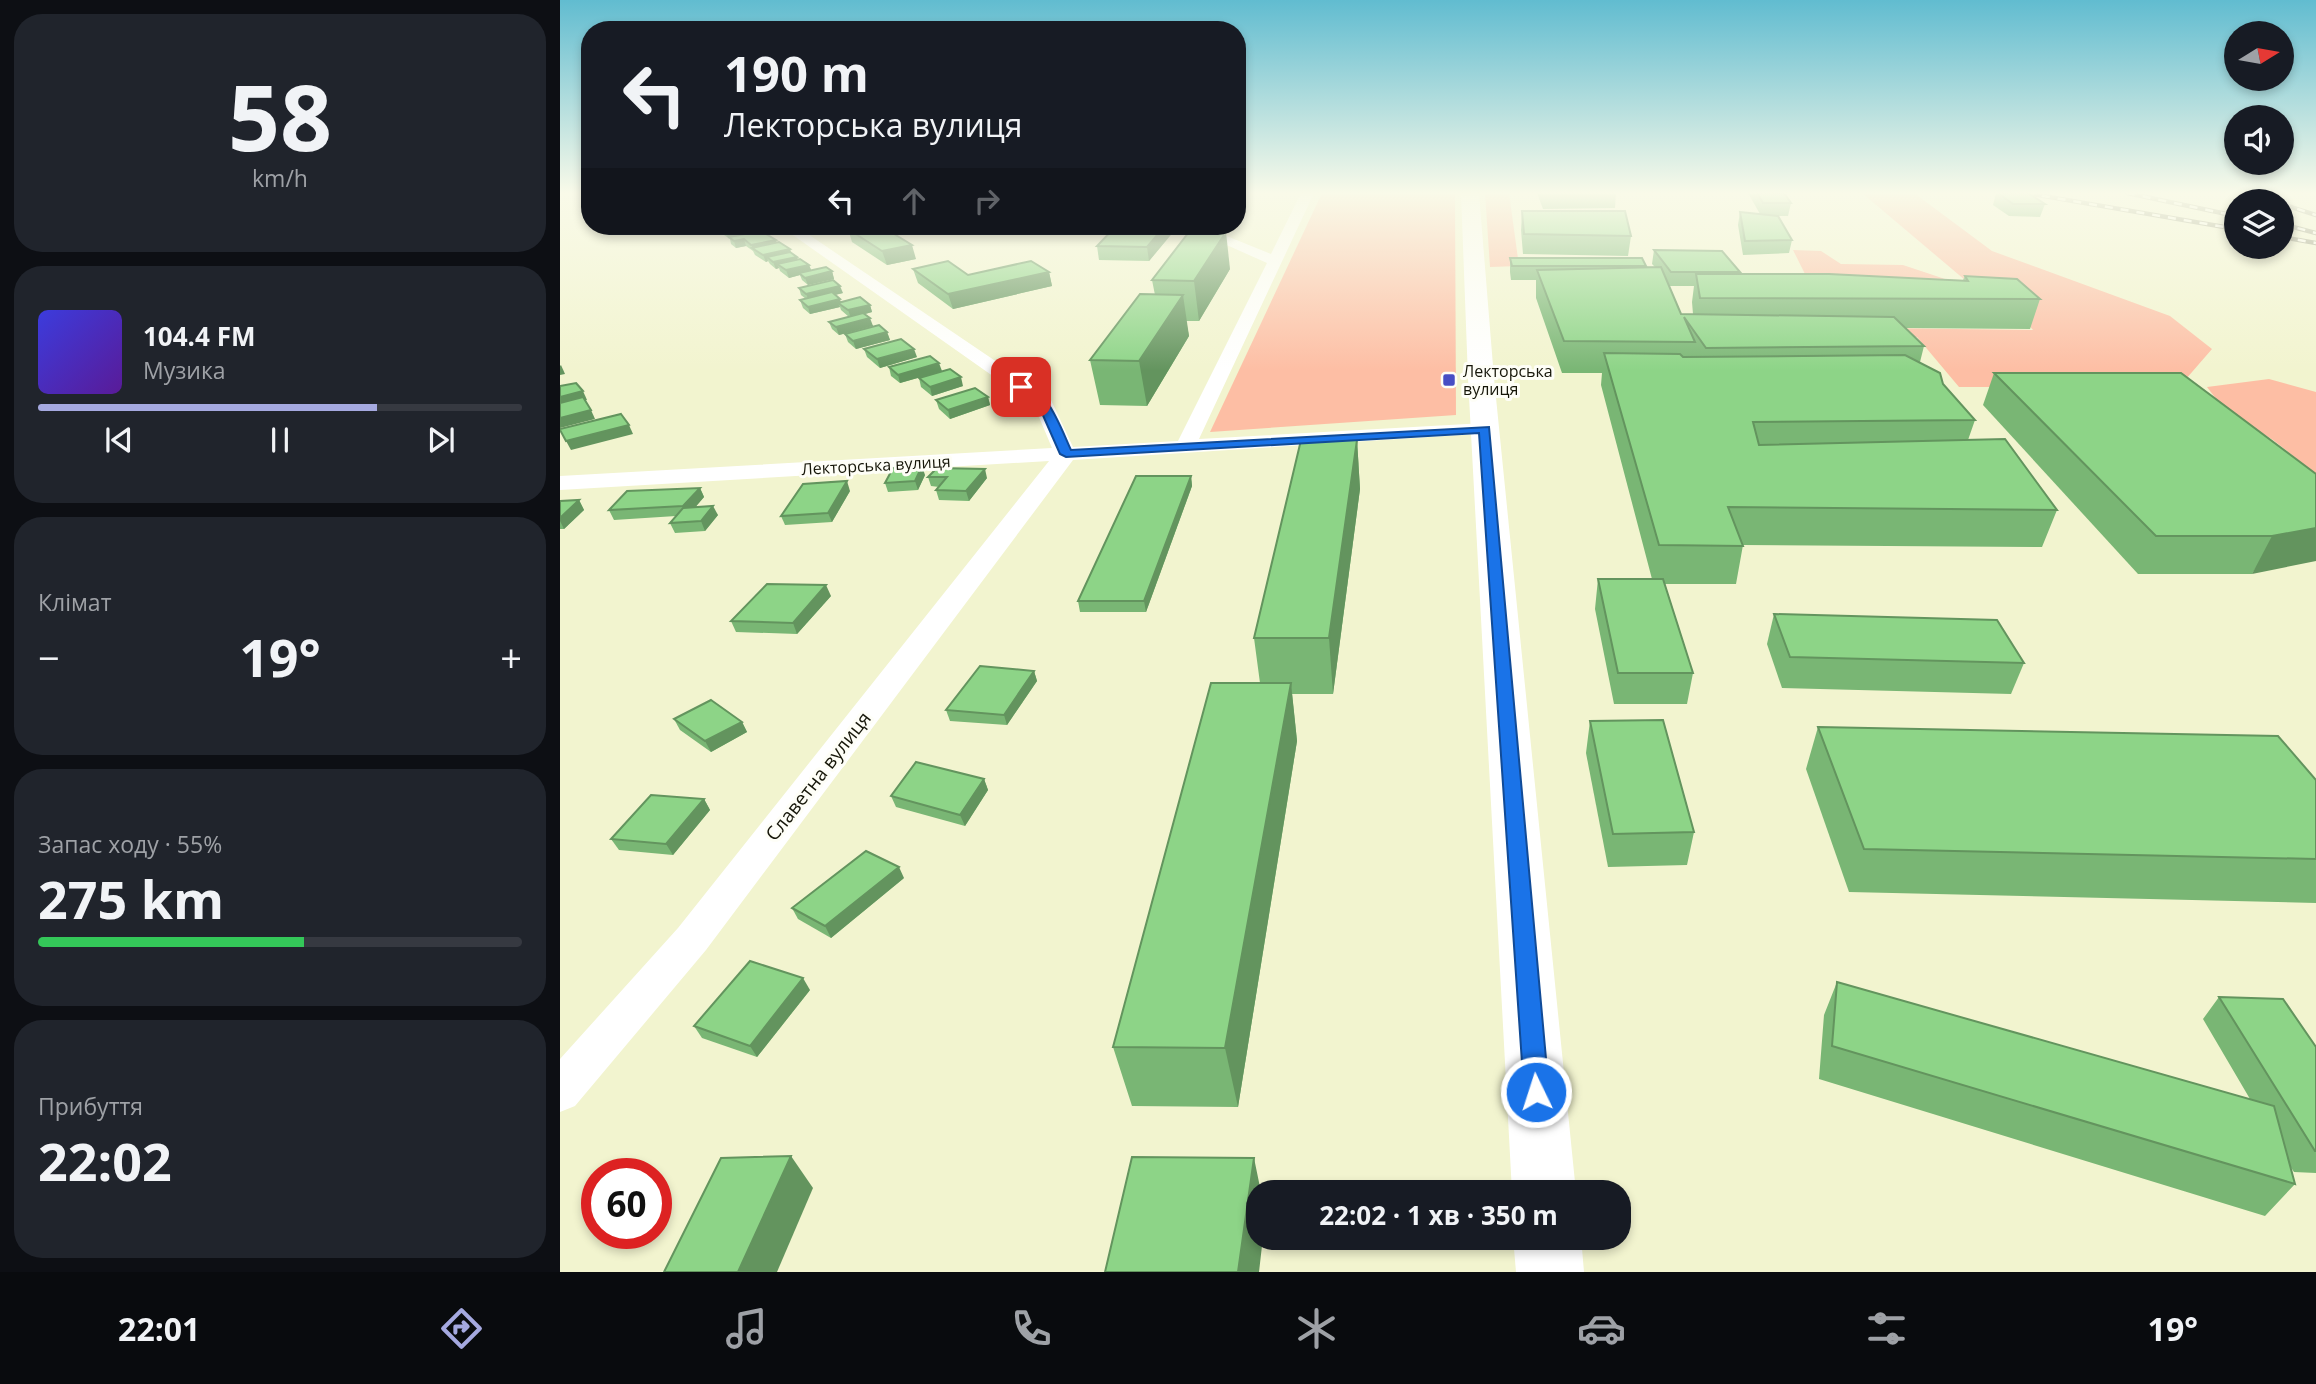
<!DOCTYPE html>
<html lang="uk">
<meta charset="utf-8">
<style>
:root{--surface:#171b24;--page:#20242c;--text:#f1f3f6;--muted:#9ea1a6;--line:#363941;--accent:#a5a9e0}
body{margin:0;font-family:"Open Sans",sans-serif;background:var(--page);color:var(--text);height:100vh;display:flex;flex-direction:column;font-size:26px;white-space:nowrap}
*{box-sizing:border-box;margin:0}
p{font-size:23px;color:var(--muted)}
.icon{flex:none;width:38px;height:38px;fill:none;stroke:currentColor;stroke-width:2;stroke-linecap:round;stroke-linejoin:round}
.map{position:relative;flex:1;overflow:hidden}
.sheet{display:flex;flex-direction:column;gap:14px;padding:14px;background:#0d0f14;width:560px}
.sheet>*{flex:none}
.guide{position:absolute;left:21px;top:21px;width:665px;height:214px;border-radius:28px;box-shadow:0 4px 10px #0003;background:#171b24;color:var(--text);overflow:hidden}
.needle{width:46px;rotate:79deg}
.buttons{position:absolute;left:1664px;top:21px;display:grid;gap:14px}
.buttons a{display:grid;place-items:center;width:70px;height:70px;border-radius:50%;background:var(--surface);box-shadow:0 4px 10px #0003;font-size:35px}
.speed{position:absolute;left:21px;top:1158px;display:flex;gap:14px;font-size:35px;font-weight:700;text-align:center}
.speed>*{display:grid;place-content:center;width:91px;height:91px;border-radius:50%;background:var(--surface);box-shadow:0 4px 10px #0003;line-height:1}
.speed .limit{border:10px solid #d22;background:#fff;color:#111}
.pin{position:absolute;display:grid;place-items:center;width:60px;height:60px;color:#fff;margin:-30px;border-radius:14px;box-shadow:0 4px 10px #0006}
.me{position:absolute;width:77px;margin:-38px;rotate:356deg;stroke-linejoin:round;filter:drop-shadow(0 0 5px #0008)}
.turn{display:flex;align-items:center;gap:24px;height:147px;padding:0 28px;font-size:32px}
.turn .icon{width:91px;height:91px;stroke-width:2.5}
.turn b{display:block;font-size:49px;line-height:60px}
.lanes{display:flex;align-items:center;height:66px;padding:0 28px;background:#0003;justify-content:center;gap:35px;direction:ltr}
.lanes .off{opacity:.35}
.big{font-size:52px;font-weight:700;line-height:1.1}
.sheet .widget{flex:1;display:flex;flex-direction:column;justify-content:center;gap:10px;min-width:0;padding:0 24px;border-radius:28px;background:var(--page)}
.sheet .dial{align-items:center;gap:0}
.dial b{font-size:91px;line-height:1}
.song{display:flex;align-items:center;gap:21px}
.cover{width:84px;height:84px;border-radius:10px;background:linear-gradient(135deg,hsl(240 70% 55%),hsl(270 70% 35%))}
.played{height:7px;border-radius:4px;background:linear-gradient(90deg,var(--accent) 70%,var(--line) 70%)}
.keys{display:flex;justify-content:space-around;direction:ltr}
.heat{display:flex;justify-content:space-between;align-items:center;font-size:38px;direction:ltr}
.charge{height:10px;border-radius:5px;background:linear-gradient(90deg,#34c759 55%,var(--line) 0)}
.trip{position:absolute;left:686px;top:1180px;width:385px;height:70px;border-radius:28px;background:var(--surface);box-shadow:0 4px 10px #0003;font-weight:700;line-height:70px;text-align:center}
.tab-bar{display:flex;height:112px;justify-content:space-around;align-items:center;background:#090b0e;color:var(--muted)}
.tab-bar .icon{width:49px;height:49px}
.tab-bar .active{color:var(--accent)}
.tab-bar b{font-size:32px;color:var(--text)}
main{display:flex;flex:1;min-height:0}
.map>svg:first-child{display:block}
</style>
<main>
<section class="sheet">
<div class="widget dial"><b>58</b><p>km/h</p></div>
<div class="widget">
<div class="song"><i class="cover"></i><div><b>104.4 FM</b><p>Музика</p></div></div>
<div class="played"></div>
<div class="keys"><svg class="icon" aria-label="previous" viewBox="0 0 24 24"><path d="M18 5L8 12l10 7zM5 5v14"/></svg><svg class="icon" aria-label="pause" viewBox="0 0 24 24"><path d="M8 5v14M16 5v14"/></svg><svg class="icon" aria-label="next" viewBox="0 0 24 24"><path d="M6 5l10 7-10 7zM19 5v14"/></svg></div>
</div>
<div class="widget"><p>Клімат</p>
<div class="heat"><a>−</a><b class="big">19°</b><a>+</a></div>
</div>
<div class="widget"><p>Запас ходу · 55%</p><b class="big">275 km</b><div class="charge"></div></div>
<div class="widget"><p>Прибуття</p><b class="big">22:02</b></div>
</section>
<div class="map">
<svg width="1756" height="1272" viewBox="0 0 1756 1272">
<rect width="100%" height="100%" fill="#f2f4cf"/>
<g fill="#fdbea4">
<path d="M762 193H895L896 415 650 432Z"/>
<path d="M925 193H949L959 266 930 267Z"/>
<path d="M1302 193H1354L1432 251 1610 316 1652 349 1619 387H1399L1357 337 1157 334 1153 326 1473 330 1450 304 1247 278 1233 250 1261 251 1281 264 1343 265 1388 280H1405Z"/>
<path d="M1709 379 1756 392V474L1713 440 1663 408 1647 387Z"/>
</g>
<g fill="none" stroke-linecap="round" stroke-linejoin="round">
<path fill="#fff" fill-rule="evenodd" d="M741 193H754L639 439 925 423 932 425 935 429 932 433 513 460 146 950 15 1106 0 1112V1059L118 928 489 461 0 490V476L492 448 474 405 220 226H236L490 398 513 447 618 441 707 263 624 226H642L711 254Z"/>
<g fill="#fff" fill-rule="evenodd">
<path d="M901 193H919L934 378 1016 1192H952L908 378Z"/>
<path d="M953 1237H1021L1024 1272H956Z"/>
</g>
<g stroke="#83846b" stroke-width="4.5">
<g id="rail">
<path d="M1466 193 1676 229"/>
<path d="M1567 193 1676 216"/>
<path d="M1693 193 1715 201"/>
<path d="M1722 204 1756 215"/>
<path d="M1722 224 1756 233"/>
<path d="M1722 237 1756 243"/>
</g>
</g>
<use href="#rail" stroke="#fefef7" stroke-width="2.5" stroke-dasharray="8" stroke-linecap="butt"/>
</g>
<g fill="#79b674" fill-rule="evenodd">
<path d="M977 193H1056L1055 208 983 209Z"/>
<path d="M1188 193H1224L1231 203 1228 216H1213L1232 240 1229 253 1183 255 1178 225 1180 212 1200 214Z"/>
<path d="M1436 193H1468L1485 204 1480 217 1449 216 1433 205Z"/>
<path d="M962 211 1071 236 1068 256 963 254 961 230Z"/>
<path d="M151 226H193L195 227 196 232 230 249 231 253 237 257 238 260 249 265 251 270 272 271 274 279 248 285 242 280 240 275 229 278 220 271 219 268 216 269 210 264 208 261 206 262 195 255 193 251 186 246 176 248 171 244 170 239 164 235 162 231H158Z"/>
<path d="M270 226H321L356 259 327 265 292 242 289 232 282 233Z"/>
<path d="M614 231 589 261 539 260 537 246Z"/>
<path d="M1094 250 1180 272V274L1403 280 1405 276 1480 299 1470 329 1346 328 1364 346 1360 362 1383 384 1415 420 1408 440 1497 510 1482 547 1183 545 1176 584H1105L1133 673 1127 704H1054L1035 609 1038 579H1092L1041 385 1042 373H1002L976 298V280H951L950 272V258L1095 267 1092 264ZM1109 286H1134L1132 302 1133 314H1121Z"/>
<path d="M353 269 408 275 489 272 492 286 393 309 358 283Z"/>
<path d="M670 269 639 321H626L629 336 587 406 540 405 530 360 595 295 592 280Z"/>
<path d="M239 288 283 293 275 295 281 302 310 305 312 312 305 314 313 326 279 335 272 329 269 322 289 317 281 310 280 307 250 314 243 308 240 300 246 299 241 295Z"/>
<path d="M327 332 330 340 296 349 288 342 285 334Z"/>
<path d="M304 349 357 357 320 368 307 357Z"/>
<path d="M329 367 382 371 340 383 331 376Z"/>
<path d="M1434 373 1756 474 1692 574H1578L1423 405Z"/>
<path d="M359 378 403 386 372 396 361 387Z"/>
<path d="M428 397 430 405 390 419 379 409 376 400Z"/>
<path d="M797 440 800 489 773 694H732L737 741 678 1107 572 1106 553 1047 700 683 694 638Z"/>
<path d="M365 475 358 490 328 492 325 483Z"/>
<path d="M631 476 632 486 586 612H520L518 601Z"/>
<path d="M368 477 427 478 409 501 379 500 376 490 379 487 371 486Z"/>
<path d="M140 488 144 497 135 507 158 515 145 531 115 533 110 523 116 516 54 520 49 510Z"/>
<path d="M290 491 272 522 225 525 221 516Z"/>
<path d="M19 500 24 510 4 529H0V501Z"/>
<path d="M271 596 237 634 176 632 171 621Z"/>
<path d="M1214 614 1464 663 1451 694 1222 688 1207 644Z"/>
<path d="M474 671 477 681 447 725 390 721 386 710Z"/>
<path d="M114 719 182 722 187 732 151 752 120 730Z"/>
<path d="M1030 721 1134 832 1127 865 1048 867 1026 753Z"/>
<path d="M1258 727 1756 780V903L1289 892 1246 769Z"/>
<path d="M424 779 428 790 405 826 336 807 331 796Z"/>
<path d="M144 799 150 810 113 855 59 850 51 839Z"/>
<path d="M344 878 271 938 238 919 232 908Z"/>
<path d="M1277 982 1690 1099 1643 1019 1659 997 1756 1047V1173L1734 1172 1730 1166 1735 1184 1705 1216 1259 1079 1264 1015Z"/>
<path d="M250 990 197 1057 142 1038 134 1026Z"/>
</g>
<g fill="#63945e">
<path d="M156 226H186L162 228V231H158Z"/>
<path d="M280 226H318L288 229 289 232 282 233Z"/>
<path d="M605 226H613L614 231 589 261 587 247Z"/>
<path d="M195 227 197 234 169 237V239L166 233Z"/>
<path d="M666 232 670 269 639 321 634 281Z"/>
<path d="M184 239 186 246 176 248 174 241Z"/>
<path d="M216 240 218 247 193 248 191 245Z"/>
<path d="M352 245 356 259 327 265 322 251Z"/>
<path d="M230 249 232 256 207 257 208 261 206 262 203 255Z"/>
<path d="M237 257 239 264H217L219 268 216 269 213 262Z"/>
<path d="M249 265 252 272 239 273 240 275 229 278 226 270Z"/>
<path d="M272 271 274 279 248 285 245 278Z"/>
<path d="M489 272 492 286 393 309 388 294Z"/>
<path d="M280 286 283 293 249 301 246 294Z"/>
<path d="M623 295 629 336 587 406 579 361Z"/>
<path d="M280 299 282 306 278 303 280 307 250 314 248 307Z"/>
<path d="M310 305 312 312 291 318 288 310Z"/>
<path d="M310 318 313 326 279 335 276 327Z"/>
<path d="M327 332 330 340 296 349 293 341Z"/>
<path d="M354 349 357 357 320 368 317 359Z"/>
<path d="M379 363 382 371 340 383 338 375Z"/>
<path d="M1 365 5 374 0 375V366Z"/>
<path d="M401 377 403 386 372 396 370 387Z"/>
<path d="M23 391 27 400 0 406V397Z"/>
<path d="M428 397 430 405 390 419 388 410Z"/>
<path d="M31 410 35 419 0 428V418Z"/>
<path d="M69 425 73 434 11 450 6 441Z"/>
<path d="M797 440 800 489 773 694 769 638Z"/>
<path d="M362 466 365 475 358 490 355 481Z"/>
<path d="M425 469 427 478 409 501 406 491Z"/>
<path d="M631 476 632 486 586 612 584 601Z"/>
<path d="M287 481 290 491 272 522 268 513Z"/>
<path d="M140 488 144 497 128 516 123 506Z"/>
<path d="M19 500 24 510 4 529 0 521V518Z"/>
<path d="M153 506 158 515 145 531 141 521Z"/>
<path d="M1756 528V561L1692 574 1712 536Z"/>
<path d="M266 585 271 596 237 634 233 623Z"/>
<path d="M474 671 477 681 447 725 444 715Z"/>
<path d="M731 683 737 741 678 1107 665 1048Z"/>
<path d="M182 722 187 732 151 752 145 741Z"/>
<path d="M424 779 428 790 405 826 400 815Z"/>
<path d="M144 799 150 810 113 855 106 844Z"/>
<path d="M339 867 344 878 271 938 265 926Z"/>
<path d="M243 978 250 990 197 1057 190 1046Z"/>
<path d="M231 1156 253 1188 217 1272H178Z"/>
<path d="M694 1158 701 1192H698V1237H703L699 1272H678Z"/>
</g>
<g fill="#8dd487" stroke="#63945e" stroke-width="2">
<path d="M1197 193H1224L1231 203H1203Z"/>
<path d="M1438 193H1468L1485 204H1453Z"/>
<path d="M962 211H1065L1071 236 964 234Z"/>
<path d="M1180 212 1218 216 1232 240 1185 241Z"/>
<path d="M176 226H193L195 227 166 233 162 228Z"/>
<path d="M304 226H321L352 245 322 251 288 229Z"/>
<path d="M556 226H605L587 247 537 246Z"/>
<path d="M201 231 216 240 191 245 184 239 174 241 169 237Z"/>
<path d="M629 232H666L634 281 592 280Z"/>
<path d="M219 242 230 249 203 255 192 248Z"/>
<path d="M1094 250 1162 251 1180 272H1111Z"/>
<path d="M230 252 237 257 213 262 207 257Z"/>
<path d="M950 258H1082L1086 266H952Z"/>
<path d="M240 259 249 265 226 270 217 264Z"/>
<path d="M388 261 408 275 471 261 489 272 388 294 353 269Z"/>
<path d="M266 267 272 271 245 278 239 273Z"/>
<path d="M1101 267 1121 314 1334 317 1364 346 1146 348 1124 317 1135 342 1004 341 977 270Z"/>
<path d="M1136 274H1269L1408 281 1405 276 1457 279 1480 299 1140 298Z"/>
<path d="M273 280 280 286 246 294 239 288Z"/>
<path d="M272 292 280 299 248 307 240 300Z"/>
<path d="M580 294 623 295 579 361 530 360Z"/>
<path d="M300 297 310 305 288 310 278 303Z"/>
<path d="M303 313 310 318 276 327 269 322Z"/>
<path d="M319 325 327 332 293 341 285 334Z"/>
<path d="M341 339 354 349 317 359 304 349Z"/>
<path d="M1044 353 1120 354 1123 357 1345 355 1380 373 1383 384 1415 420 1193 422 1199 445 1445 439 1497 510 1168 507 1183 546 1099 545Z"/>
<path d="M370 356 379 363 338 375 329 367Z"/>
<path d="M390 369 401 377 370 387 359 378Z"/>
<path d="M1434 373H1621L1756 474V528L1712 536H1596Z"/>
<path d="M16 383 23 391 0 397V386Z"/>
<path d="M415 388 428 397 388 410 376 400Z"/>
<path d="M23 397 31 410 0 418V403Z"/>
<path d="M61 414 69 425 6 441 0 430V429Z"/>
<path d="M741 440H797L769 638H694Z"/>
<path d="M362 466 355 481 325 483 333 468Z"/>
<path d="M377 468 425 469 406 491 376 490 387 477H368Z"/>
<path d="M576 476H631L584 601H518Z"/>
<path d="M287 481 268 513 221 516 243 484Z"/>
<path d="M140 488 123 506 49 510 67 491Z"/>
<path d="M19 500 0 518V501Z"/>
<path d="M153 506 141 521 110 523 123 508Z"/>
<path d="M1038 579H1103L1133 673H1058Z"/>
<path d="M207 584 266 585 233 623 171 621Z"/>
<path d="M1214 614 1437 620 1464 663 1230 657Z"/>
<path d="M420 666 474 671 444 715 386 710Z"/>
<path d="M651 683H731L665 1048 553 1047Z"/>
<path d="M151 700 182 722 145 741 114 719Z"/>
<path d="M1103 720 1134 832 1053 834 1030 721Z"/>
<path d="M1258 727 1718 736 1756 780V859L1304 849Z"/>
<path d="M356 762 424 779 400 815 331 796Z"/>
<path d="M91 795 144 799 106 844 51 839Z"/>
<path d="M306 851 339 867 265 926 232 908Z"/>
<path d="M190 961 243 978 190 1046 134 1026Z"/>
<path d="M1277 982 1714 1106 1735 1184 1272 1046Z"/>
<path d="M1659 997 1723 999 1756 1047V1151H1755Z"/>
<path d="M231 1156 178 1272H104L161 1158Z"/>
<path d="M572 1157 694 1158 678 1272H545Z"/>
</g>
<linearGradient id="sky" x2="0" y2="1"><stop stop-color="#61bcd0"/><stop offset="0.52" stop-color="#f9fae9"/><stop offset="1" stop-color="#f9fae9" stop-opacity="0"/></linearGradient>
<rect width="1756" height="371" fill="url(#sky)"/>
<path fill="#1a73e8" stroke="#114b97" stroke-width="2" d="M458 385C486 382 501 429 511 450L929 427 989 1092 985 1100 976 1104 967 1100 964 1092 919 433 506 457 500 454 478 404 458 389Z"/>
<rect fill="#484ec4" stroke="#fefef7" stroke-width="2.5" x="882" y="373" width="14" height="14" rx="3.5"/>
<g text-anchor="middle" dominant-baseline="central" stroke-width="6" stroke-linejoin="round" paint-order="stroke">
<g font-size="16" fill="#161609" stroke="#fefef7" text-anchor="start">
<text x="903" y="371">Лекторська<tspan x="903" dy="18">вулиця</tspan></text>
</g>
<g font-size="16" fill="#161609" stroke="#fefef7">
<text transform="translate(316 465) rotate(-3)">Лекторська вулиця</text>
</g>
<g font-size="19" fill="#161609" stroke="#fefef7">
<text transform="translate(258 776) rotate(-52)">Славетна вулиця</text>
</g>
</g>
</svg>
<div class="buttons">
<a><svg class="needle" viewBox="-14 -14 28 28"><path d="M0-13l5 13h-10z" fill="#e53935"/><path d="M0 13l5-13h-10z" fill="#9ea1a6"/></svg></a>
<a><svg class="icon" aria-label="sound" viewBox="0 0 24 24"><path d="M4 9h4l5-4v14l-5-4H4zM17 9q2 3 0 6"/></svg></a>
<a><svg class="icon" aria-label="layers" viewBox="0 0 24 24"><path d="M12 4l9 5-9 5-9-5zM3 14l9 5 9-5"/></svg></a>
</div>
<div class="speed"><div class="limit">60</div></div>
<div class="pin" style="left:461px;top:387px;background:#d93025"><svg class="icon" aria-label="arrive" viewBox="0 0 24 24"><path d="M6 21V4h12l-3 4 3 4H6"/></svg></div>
<svg class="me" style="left:976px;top:1092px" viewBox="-20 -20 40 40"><circle r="17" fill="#1a73e8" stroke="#fff" stroke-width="3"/><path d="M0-11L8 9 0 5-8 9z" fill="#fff"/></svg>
<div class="trip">22:02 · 1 хв · 350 m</div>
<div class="guide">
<div class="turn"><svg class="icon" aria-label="left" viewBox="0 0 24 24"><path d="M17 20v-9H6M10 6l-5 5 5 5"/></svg><div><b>190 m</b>Лекторська вулиця</div></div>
<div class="lanes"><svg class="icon" aria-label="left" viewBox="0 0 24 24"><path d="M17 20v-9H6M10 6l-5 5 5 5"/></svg><svg class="icon off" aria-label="ahead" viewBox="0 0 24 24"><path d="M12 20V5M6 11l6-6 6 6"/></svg><svg class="icon off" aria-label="right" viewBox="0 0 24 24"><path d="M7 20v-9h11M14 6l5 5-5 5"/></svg></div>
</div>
</div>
</main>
<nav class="tab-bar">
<b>22:01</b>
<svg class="icon active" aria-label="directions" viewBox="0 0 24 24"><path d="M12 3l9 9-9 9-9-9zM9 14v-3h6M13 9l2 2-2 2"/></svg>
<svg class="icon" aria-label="music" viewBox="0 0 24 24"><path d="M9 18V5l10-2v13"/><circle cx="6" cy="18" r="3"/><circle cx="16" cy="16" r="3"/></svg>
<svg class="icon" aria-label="phone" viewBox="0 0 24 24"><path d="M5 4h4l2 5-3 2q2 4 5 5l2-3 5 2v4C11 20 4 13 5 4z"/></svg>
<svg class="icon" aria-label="climate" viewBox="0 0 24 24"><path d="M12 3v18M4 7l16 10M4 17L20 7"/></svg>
<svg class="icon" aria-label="car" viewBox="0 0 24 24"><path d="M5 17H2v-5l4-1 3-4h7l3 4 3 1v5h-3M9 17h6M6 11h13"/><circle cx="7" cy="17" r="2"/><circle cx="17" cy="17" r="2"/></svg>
<svg class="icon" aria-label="filters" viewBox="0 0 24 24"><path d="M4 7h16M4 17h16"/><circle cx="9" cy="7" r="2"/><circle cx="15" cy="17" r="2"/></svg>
<b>19°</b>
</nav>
